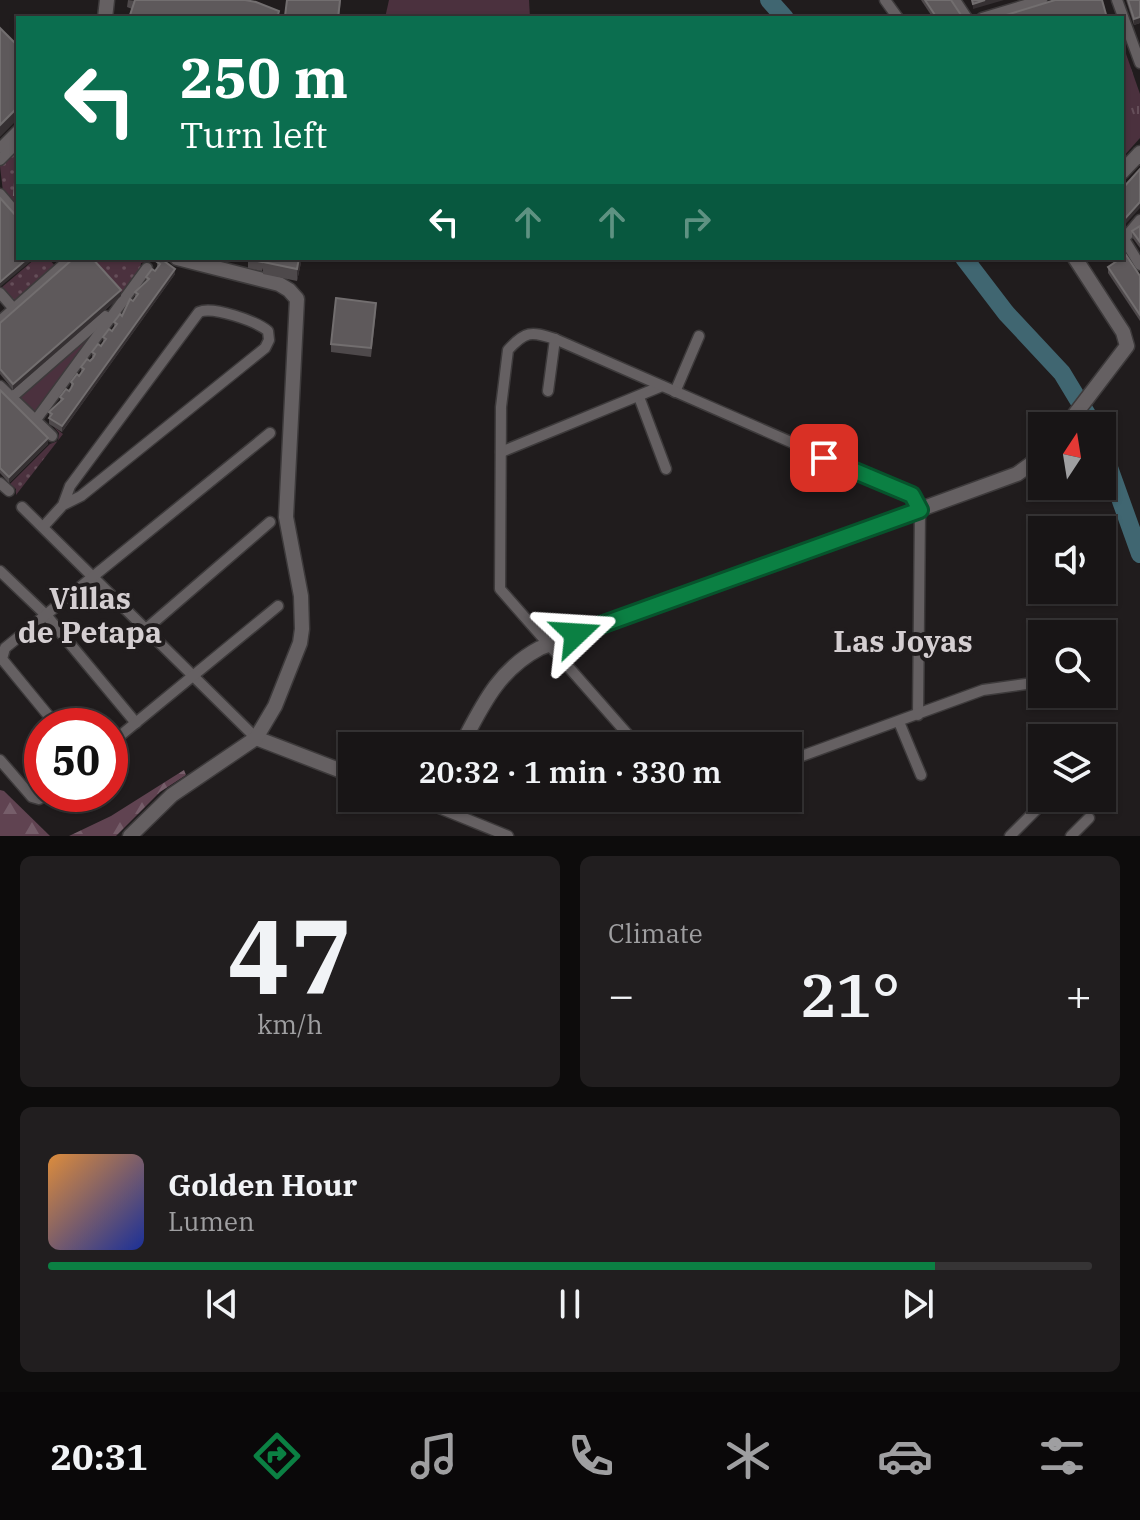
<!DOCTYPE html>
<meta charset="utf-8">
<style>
:root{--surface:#181516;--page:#211e1f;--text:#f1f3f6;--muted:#9f9fa1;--line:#363435;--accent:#0b8043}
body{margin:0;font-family:"IBM Plex Serif",serif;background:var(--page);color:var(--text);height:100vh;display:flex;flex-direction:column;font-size:30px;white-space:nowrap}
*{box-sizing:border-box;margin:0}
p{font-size:26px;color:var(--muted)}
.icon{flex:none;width:44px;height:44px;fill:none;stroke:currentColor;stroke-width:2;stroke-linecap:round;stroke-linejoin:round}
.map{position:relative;height:836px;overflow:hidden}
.sheet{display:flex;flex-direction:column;gap:20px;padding:20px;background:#0d0c0c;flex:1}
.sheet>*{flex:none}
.top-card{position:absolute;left:16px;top:16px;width:1108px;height:244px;border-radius:0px;box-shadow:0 2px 6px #0004,0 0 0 2px var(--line);background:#0b6e4f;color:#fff;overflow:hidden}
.needle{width:52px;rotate:12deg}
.controls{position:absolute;left:1028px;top:412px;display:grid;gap:16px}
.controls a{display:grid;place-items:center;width:88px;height:88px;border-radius:0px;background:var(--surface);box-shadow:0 2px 6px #0004,0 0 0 2px var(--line);font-size:40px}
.speed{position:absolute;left:24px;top:708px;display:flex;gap:16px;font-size:40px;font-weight:700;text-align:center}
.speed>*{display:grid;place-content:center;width:104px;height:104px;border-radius:50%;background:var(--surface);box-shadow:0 2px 6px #0004,0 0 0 2px var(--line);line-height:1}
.speed .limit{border:12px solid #d22;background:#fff;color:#111}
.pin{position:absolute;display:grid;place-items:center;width:68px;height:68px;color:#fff;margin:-34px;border-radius:16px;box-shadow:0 4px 12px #0006}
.me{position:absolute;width:88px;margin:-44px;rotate:70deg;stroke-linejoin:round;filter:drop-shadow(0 0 6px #0008)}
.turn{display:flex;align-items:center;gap:28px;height:168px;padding:0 32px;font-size:36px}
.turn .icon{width:104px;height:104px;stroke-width:2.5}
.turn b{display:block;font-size:56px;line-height:68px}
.lanes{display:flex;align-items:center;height:76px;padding:0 32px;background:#0003;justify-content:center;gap:40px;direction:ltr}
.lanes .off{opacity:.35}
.big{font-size:60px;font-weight:600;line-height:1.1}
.sheet .tile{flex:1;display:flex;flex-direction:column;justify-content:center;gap:12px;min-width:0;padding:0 28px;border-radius:12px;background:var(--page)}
.sheet .dial{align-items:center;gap:0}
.dial b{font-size:104px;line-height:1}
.song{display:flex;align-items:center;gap:24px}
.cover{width:96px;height:96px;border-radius:12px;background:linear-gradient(135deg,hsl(30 70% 55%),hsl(230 70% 35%))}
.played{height:8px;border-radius:4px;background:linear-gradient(90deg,var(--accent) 85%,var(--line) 85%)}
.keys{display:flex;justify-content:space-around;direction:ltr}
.heat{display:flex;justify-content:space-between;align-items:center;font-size:44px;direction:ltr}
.sheet .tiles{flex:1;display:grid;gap:20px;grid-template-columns:1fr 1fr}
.tile:last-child{grid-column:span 2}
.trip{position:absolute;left:338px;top:732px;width:464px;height:80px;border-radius:0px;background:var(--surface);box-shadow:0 2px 6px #0004,0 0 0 2px var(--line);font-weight:600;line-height:80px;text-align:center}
.tabs{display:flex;height:128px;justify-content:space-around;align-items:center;background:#0a0809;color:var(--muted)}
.tabs .icon{width:56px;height:56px}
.tabs .active{color:var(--accent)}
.tabs b{font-size:36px;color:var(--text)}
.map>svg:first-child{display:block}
</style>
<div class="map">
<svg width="1140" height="836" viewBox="0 0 1140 836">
<defs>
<pattern id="forest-firs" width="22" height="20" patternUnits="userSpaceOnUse" patternTransform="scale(2)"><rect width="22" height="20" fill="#604351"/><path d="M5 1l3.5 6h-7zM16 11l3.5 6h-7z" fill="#765e6a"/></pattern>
<pattern id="park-tufts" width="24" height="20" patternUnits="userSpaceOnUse" patternTransform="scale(2)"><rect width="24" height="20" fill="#4b313e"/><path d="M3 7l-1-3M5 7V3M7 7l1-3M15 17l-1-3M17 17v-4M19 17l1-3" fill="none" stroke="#654e59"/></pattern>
<pattern id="garden-dots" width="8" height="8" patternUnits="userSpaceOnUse" patternTransform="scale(2)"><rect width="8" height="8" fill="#4b313e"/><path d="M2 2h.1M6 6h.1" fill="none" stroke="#654e59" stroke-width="1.8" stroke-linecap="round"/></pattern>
</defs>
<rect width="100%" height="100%" fill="#201c1d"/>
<g fill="#4b313e">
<path d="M389 0H529L530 18H385Z"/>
<path d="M118 304 35 421 11 398Z"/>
</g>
<g fill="url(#forest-firs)">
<path d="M184 770 186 775 160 792 116 836H69L111 816Z"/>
<path d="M0 790 4 791 50 836H0Z"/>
</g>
<path fill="url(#park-tufts)" d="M1122 51H1125L1140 94V138L1122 158Z"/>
<g fill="url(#garden-dots)">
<path d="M18 148 14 200 18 201V209L3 192 0 166Z"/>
<path d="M36 258H48L56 267 14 303 1 288Z"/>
<path d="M88 258H153L151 261 141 263 140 272 121 296Z"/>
<path d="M54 427 63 434 16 495V489L10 484 50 444 58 441 59 433Z"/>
</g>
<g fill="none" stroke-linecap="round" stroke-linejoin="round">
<g stroke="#406671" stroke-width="18">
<path d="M769 0 785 18"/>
<path d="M964 258 1006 313 1062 373 1094 426"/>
<path d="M1102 448 1140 554"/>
</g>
<g stroke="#3d3a3b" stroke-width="13">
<g id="street">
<path d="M885 0 898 18"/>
<path d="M955 0 967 18"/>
<path d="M1117 0 1140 63"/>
<path d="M982 18 1042 0"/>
<path d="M0 148 18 130"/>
<path d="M0 160 18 142"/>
<path d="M0 194 18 215"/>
<path d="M1140 220 1124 239 1140 265"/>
<path d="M0 293 14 309"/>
<path d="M0 321 71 258"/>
<path d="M0 386 52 436"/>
<path d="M548 391 555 339"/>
<path d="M675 392 699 336"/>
<path d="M639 397 666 469"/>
<path d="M11 398 105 316"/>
<path d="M35 421 147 268"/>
<path d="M501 452 662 386"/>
<path d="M0 483 9 491"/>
<path d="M22 507 256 738"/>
<path d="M43 527 63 505 81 496 265 348 269 340 268 331C256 321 213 306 199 312L70 486 63 505"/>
<path d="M0 571 46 615 136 723"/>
<path d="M146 629 270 522"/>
<path d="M899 722 921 775"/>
<path d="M57 726 2 659 5 648 270 433"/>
<path d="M110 744 278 606"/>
<path d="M638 746 500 589 501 407 508 350C525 331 531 331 555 339L912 495 920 510 918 715"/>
<path d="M0 760 32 797 39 799 47 794"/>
<path d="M788 761 983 690 1033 683"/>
<path d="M427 803 508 836"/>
<path d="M1010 836 1041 805"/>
<path d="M1071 836 1089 818"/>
</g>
</g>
<g stroke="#3d3a3b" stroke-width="17">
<g id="secondary">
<path d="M105 18 107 0"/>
<path d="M1122 172 1140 153"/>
<path d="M1066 426 1127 346 1123 332 1075 258"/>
<path d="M256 738 352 775"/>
<path d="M461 746C482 706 498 670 540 648L1017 474 1042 456"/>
<path d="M410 798 427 803 434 798"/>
<path d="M130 836 172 795 256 738 275 706 300 643 302 629 301 596 286 517 297 299 289 290 279 284 177 258"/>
</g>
</g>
<use href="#street" stroke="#656062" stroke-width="10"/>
<use href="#secondary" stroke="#656062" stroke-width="14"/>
</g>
<g fill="#4e494b">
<path d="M128 0 285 16 287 0H341L339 18H129L132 9 127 7Z"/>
<path d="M921 0H951L963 18H933Z"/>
<path d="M1126 0H1140V23L1134 25Z"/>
<path d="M18 144V201H14Z"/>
<path d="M1140 226V248L1132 237V231Z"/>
<path d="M248 258H302L297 281 263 274V268L262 271 248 268Z"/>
<path d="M157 262 175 274 62 432 49 424V412L60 402V397L71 388V382L81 373V367L92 358V352L101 346 103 343V337L114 328V322L122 316 135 298V292L146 282V277L155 271 157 268Z"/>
<path d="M1108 267 1140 276V321L1108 273Z"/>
<path d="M121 296 13 390 0 374V323Z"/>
<path d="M376 311 371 357 331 352V344Z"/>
<path d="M0 390 48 444 9 483 0 473Z"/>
</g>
<g fill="#353032">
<path d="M985 0H1004L973 9V4Z"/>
<path d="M1140 17V23L1134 25V19Z"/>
<path d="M18 107V119L0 137V125Z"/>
<path d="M1140 202V208L1122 228V222Z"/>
<path d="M28 258H35L0 287V282Z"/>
<path d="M299 258H302L297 281V269Z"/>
<path d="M175 269V274L62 432V426Z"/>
<path d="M121 290V296L13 390V384Z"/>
<path d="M48 438V444L9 483V477Z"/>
</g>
<g fill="#5e595b" stroke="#726e6f" stroke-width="2">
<path d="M135 0H245L256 2 279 11 278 15 285 16 287 0H340L338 18H129Z"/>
<path d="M925 0H951L963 18H937Z"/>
<path d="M972 0H985L973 4Z"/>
<path d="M1055 0H1102L1107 18H1003V16Z"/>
<path d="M1128 0H1140V17L1134 19Z"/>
<path d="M0 28 18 46V107L0 125Z"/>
<path d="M18 144V195H14Z"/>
<path d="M1140 169V202L1122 222V189Z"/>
<path d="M0 198 18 218V258H28L0 282Z"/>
<path d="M1140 226V242L1132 231Z"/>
<path d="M1126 255 1140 276V315L1108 267Z"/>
<path d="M74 258H92L121 290 13 384 0 369V323Z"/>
<path d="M160 258 175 269 62 426 49 418 52 414 49 412 63 399 60 397 66 389 69 391 71 388 73 384 71 382 77 374 79 376 84 369 81 367 87 359 90 361 93 358 95 354 92 352 98 344 101 346 103 343 106 339 103 337 109 329 112 331 114 328 117 324 114 322 120 314 122 316 130 299 133 301 138 294 135 292 149 279 146 277 152 269 155 271 160 264 157 262Z"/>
<path d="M248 258H263L262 262 248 259Z"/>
<path d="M263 258H299L297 269 263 262Z"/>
<path d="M336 298 376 303 371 348 331 344Z"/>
<path d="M0 390 48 438 9 477 0 468Z"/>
</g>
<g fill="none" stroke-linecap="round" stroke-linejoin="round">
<g stroke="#07532c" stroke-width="20">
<path id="route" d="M576 634 920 510 912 495 824 458"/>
</g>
<use href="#route" stroke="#0b8043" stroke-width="14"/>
</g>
<g text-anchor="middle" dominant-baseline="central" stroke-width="8" stroke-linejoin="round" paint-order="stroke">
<g font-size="30" font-weight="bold" fill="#d4ced1" stroke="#201c1d">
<text x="90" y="597">Villas<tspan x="90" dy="34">de Petapa</tspan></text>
<text x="903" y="640">Las Joyas</text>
</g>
</g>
</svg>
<div class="controls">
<a><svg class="needle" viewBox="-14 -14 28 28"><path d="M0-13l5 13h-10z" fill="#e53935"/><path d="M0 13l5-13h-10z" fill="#9f9fa1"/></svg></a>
<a><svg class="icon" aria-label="sound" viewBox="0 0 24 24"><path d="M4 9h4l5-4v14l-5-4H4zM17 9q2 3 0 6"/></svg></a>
<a><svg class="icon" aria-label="search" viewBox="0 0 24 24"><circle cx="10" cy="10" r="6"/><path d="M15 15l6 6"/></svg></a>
<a><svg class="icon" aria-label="layers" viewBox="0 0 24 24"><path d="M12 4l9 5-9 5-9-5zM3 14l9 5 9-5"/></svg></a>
</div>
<div class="speed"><div class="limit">50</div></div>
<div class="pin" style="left:824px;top:458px;background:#d93025"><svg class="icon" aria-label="arrive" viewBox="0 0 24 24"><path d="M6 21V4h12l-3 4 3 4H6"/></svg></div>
<svg class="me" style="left:576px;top:634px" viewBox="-20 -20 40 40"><path d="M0-17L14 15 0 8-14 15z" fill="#0b8043" stroke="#fff" stroke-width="4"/></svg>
<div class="trip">20:32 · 1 min · 330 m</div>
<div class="top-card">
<div class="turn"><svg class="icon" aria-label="left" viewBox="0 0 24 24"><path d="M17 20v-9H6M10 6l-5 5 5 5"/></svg><div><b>250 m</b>Turn left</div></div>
<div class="lanes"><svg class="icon" aria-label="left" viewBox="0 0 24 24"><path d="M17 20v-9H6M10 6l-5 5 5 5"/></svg><svg class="icon off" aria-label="ahead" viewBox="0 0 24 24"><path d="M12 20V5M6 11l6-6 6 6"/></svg><svg class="icon off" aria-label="ahead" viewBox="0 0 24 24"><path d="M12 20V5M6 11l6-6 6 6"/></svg><svg class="icon off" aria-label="right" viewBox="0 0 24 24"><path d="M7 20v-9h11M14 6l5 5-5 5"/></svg></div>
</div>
</div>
<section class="sheet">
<div class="tiles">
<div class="tile dial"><b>47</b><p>km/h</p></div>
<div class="tile"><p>Climate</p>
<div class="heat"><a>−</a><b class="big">21°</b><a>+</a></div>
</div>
<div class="tile">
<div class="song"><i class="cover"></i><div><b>Golden Hour</b><p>Lumen</p></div></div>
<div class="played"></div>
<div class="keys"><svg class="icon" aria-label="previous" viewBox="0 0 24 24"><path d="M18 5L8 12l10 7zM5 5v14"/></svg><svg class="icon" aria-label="pause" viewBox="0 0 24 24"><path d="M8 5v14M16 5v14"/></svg><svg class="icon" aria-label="next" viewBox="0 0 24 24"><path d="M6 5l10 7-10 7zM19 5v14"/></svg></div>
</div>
</div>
</section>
<nav class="tabs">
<b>20:31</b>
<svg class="icon active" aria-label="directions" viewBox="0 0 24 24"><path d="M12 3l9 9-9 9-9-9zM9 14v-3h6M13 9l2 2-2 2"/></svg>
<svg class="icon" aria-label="music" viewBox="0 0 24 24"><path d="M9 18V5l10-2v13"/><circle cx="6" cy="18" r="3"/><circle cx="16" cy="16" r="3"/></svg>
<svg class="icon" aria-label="phone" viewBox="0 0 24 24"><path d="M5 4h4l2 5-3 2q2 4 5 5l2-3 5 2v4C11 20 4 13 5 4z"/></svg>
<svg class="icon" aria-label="climate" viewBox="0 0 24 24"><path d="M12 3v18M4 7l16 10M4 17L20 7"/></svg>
<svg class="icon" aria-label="car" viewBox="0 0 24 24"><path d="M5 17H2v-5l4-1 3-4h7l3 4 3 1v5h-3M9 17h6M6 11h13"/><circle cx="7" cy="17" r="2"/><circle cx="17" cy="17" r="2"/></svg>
<svg class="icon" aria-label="filters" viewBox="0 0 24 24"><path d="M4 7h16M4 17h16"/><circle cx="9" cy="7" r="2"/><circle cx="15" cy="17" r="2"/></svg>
</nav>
